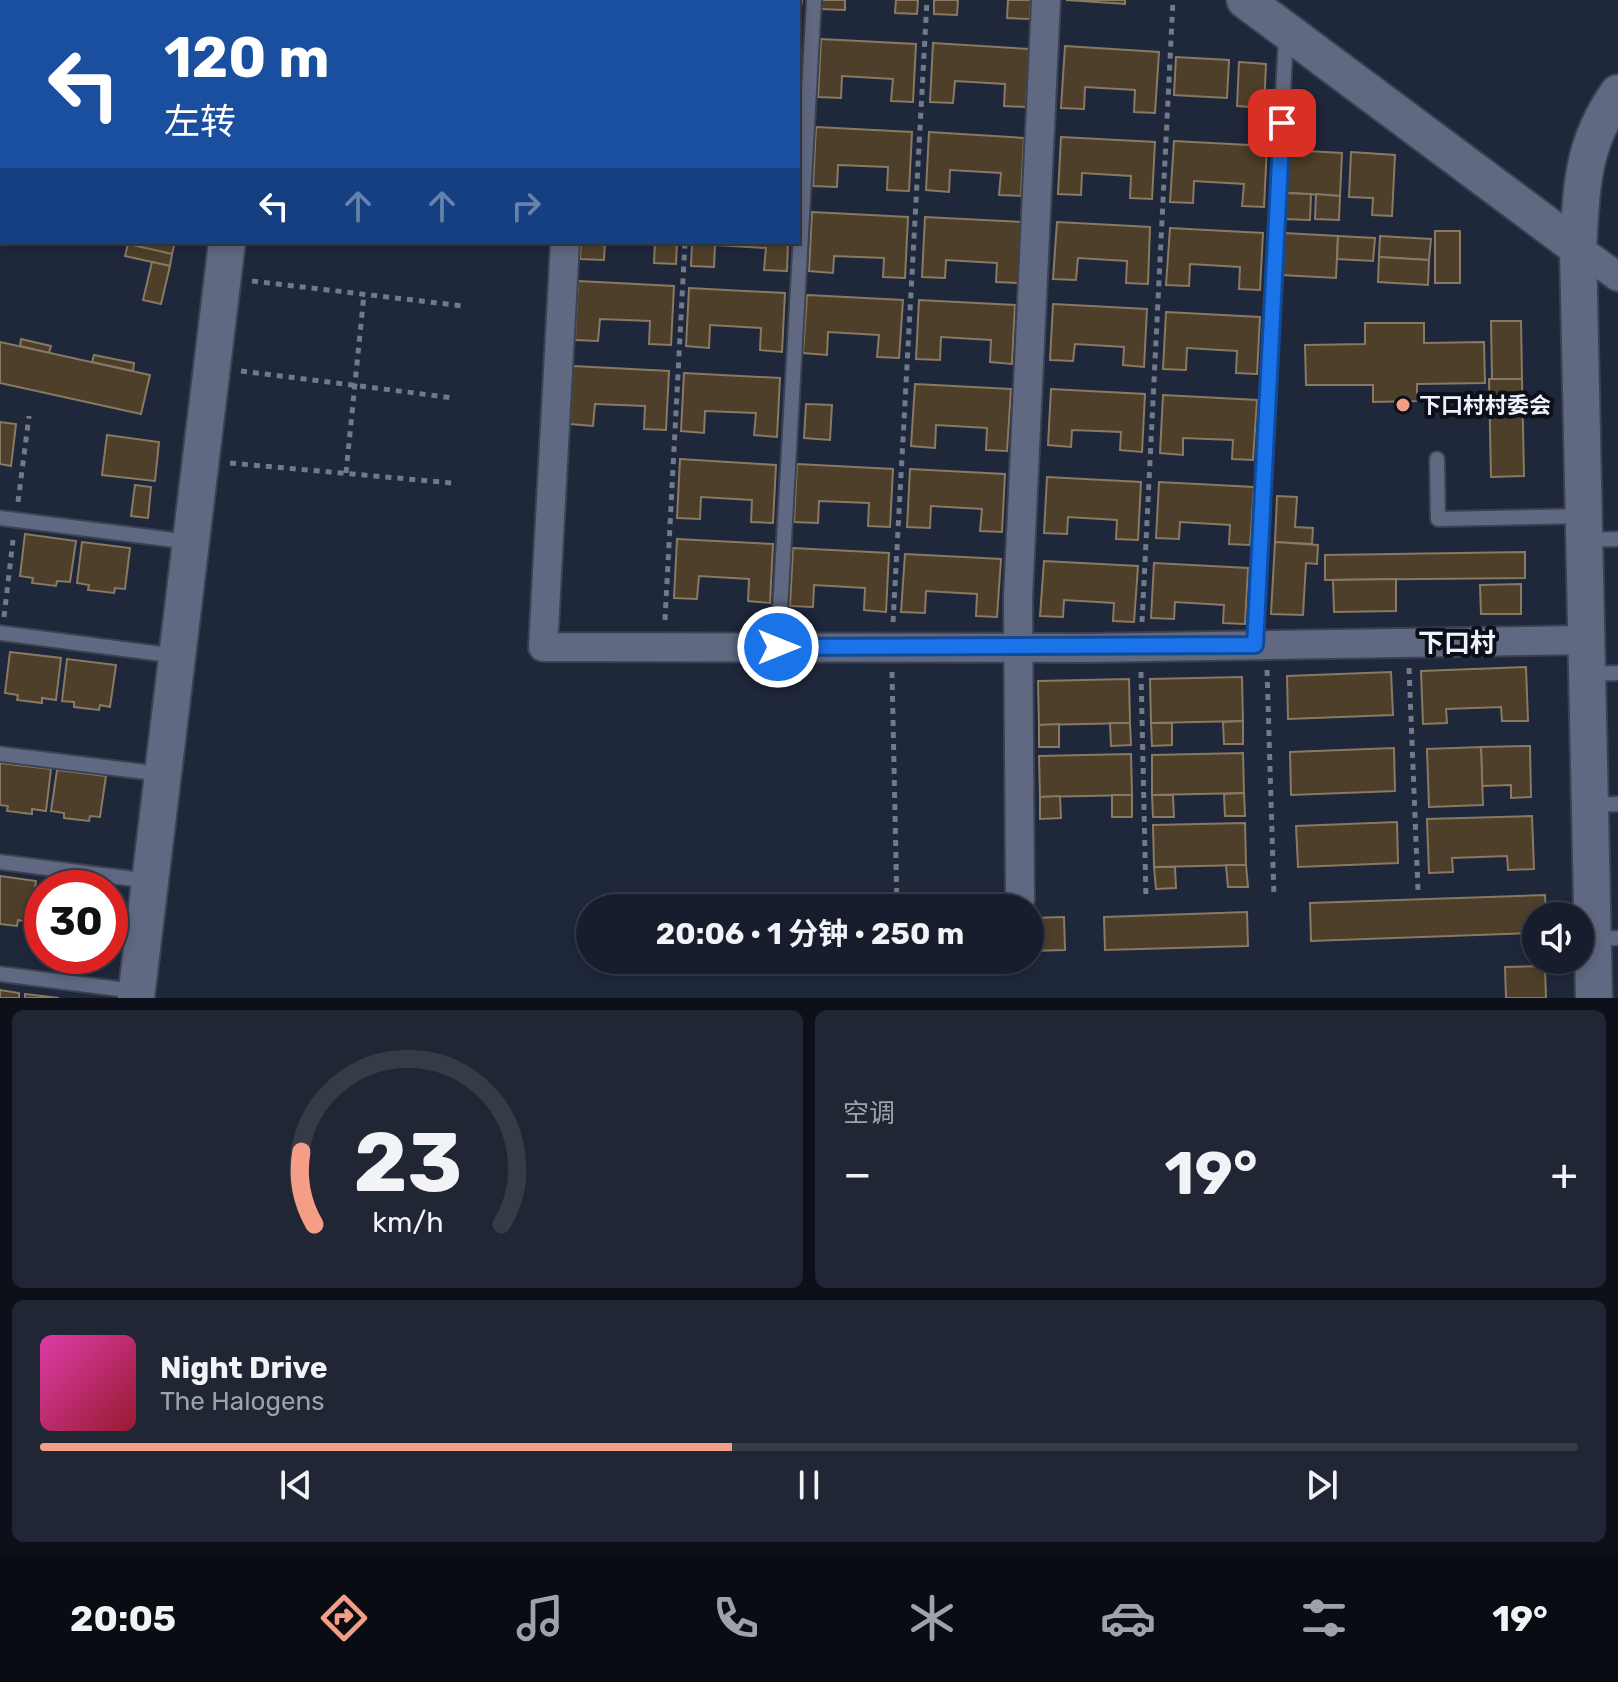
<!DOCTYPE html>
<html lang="zh">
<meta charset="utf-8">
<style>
:root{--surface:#171d2c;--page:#202634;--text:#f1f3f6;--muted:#9ea2a9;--line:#363b48;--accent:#f49e87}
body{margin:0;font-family:Rubik,"Noto Sans SC",sans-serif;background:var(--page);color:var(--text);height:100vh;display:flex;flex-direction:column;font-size:30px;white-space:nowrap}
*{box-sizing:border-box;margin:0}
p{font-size:26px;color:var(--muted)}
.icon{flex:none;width:44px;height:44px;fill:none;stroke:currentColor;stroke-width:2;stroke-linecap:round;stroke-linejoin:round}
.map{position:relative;height:998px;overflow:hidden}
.details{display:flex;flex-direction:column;gap:12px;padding:12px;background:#0d1018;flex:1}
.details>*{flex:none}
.banner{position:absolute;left:0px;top:0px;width:800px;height:244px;box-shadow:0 4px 12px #0003,0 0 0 2px var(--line);background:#1a4fa0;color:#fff;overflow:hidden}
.fabs{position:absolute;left:1522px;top:902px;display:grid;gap:16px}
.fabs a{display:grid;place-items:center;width:72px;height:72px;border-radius:50%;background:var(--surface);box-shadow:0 4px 12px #0003,0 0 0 2px var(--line);font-size:40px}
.speed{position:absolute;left:24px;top:870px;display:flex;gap:16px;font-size:40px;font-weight:700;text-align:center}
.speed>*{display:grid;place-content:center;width:104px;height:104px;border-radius:50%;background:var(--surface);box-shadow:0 4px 12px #0003,0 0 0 2px var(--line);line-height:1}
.speed .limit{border:12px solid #d22;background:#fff;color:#111}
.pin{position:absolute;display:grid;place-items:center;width:68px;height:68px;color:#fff;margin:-34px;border-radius:16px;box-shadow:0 4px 12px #0006}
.me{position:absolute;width:88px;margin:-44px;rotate:90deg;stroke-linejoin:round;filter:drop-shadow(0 0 6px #0008)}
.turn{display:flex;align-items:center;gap:28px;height:168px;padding:0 32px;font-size:36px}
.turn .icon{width:104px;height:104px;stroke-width:2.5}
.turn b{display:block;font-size:56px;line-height:68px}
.lanes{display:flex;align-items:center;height:76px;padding:0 32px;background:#0003;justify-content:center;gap:40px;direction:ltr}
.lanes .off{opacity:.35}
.big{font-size:60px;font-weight:700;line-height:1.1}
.details .widget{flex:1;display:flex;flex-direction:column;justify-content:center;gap:12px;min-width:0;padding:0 28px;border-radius:12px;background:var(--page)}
.details .dial{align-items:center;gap:0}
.dial svg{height:208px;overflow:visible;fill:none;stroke:var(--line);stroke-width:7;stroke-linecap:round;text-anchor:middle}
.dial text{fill:var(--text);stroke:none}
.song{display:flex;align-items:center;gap:24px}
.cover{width:96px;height:96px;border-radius:12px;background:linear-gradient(135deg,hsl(320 70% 55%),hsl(350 70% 35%))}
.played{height:8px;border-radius:4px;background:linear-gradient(90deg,var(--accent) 45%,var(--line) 45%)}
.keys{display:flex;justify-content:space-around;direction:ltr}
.heat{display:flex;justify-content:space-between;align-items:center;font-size:44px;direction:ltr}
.details .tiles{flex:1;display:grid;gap:12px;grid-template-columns:1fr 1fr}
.widget:last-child{grid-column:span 2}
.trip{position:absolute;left:576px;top:894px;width:468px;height:80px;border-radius:40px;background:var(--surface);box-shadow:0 4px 12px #0003,0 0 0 2px var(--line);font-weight:700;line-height:80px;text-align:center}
.tab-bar{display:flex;height:128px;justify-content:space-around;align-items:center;background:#090c12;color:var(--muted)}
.tab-bar .icon{width:56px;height:56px}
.tab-bar .active{color:var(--accent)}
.tab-bar b{font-size:36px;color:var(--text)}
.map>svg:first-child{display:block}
</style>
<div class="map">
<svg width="1618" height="998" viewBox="0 0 1618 998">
<rect width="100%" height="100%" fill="#1f273b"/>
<g fill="#4e3f2a" stroke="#897962" stroke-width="2">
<path d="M780 0H802L801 7H798V2Z"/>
<path d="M821 0H845V10L821 9Z"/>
<path d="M896 0H918L917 14 895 13Z"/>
<path d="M934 0H958L957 15 934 14Z"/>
<path d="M1008 0H1031L1030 19 1007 18Z"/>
<path d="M1066 0H1125V4Z"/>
<path d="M821 39 916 44 913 102 891 101 893 79 842 76 841 98 818 97Z"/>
<path d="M933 43 1029 49 1026 107 1004 106 1005 84 955 81 953 103 930 102Z"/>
<path d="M1065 46 1159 52 1155 113 1134 112 1135 90 1085 87 1084 109 1061 108Z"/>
<path d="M1176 57 1229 60 1227 98 1174 95Z"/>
<path d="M1239 62 1266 64 1264 108 1237 106Z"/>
<path d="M816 127 912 132 909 191 887 190 888 167 838 165 837 187 813 186Z"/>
<path d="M929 132 1024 138 1021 196 999 195 1001 173 950 170 949 192 926 190Z"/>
<path d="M1061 137 1155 142 1152 199 1130 198 1131 176 1082 173 1081 195 1058 194Z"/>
<path d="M1174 141 1267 146 1264 207 1242 206 1244 184 1194 181 1193 203 1170 202Z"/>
<path d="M1288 150 1342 153 1340 196 1286 193Z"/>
<path d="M1351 152 1395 155 1392 216 1372 215 1373 198 1349 197Z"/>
<rect x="0" y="187" width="2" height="30"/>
<path d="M1286 193 1311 194 1310 220 1284 219Z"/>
<path d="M1316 194 1340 196 1339 220 1315 219Z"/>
<path d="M812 212 908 217 905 278 883 277 884 258 834 256 833 273 809 271Z"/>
<path d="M925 217 1021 222 1018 283 996 282 997 263 946 260 945 278 922 277Z"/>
<path d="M1057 222 1150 227 1148 284 1126 283 1127 261 1078 258 1076 280 1053 279Z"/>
<path d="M1170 228 1263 233 1260 290 1239 289 1240 267 1190 264 1189 286 1166 285Z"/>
<rect x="1435" y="231" width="25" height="52"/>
<path d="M1284 233 1338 236 1336 278 1281 275Z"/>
<path d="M1338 236 1375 238 1373 261 1337 259Z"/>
<path d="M1380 236 1431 239 1429 260 1379 257Z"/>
<path d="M117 242H175L172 254Z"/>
<path d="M581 242H605L604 260 580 259Z"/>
<path d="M655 242H677L676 264 654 263Z"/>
<path d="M692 242H788L787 271 764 270 766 248 715 245 714 267 691 266Z"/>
<path d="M128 244 172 254 170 266 125 256Z"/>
<path d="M1379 257 1429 260 1428 285 1378 282Z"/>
<path d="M152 262 170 266 161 304 143 300Z"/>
<path d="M578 281 674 286 671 345 649 344 650 321 600 319 598 341 575 340Z"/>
<path d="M689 288 785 293 782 352 760 350 761 328 710 325 709 348 686 346Z"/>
<path d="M807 295 903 300 899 358 877 357 879 335 828 332 827 355 803 353Z"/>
<path d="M919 300 1015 305 1012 364 990 362 991 340 941 337 940 360 916 359Z"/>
<path d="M1053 304 1147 309 1144 367 1123 365 1124 347 1075 344 1073 361 1050 360Z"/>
<path d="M1166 312 1260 317 1257 374 1236 373 1237 351 1187 348 1186 370 1163 369Z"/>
<path d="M1491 321H1521L1522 379H1492Z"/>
<path d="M1365 323H1424V343L1484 342 1485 383 1417 384V401L1373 402V385H1306L1305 345 1365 344Z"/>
<path d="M21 339 51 346 49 353 20 346Z"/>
<path d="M0 342 150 375 141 414 0 383Z"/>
<path d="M94 355 134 363 133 371 92 362Z"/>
<path d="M573 366 669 371 666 430 644 429 645 406 595 404 593 426 570 424Z"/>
<path d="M684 373 780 378 777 437 754 435 756 413 705 411 704 433 681 431Z"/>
<path d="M1489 379H1522L1524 476 1491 477Z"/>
<path d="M915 384 1011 389 1007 451 986 450 987 428 936 425 935 448 911 446Z"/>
<path d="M1051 389 1145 394 1142 452 1120 450 1121 432 1072 430 1071 447 1048 445Z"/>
<path d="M1163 395 1257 400 1253 460 1232 459 1233 440 1183 438V455L1160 453Z"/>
<path d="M806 404 832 405 830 440 804 438Z"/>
<path d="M0 422 16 424 11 466 0 464Z"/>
<path d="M107 435 159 442 155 481 102 475Z"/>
<path d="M680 459 776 465 773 523 751 522 752 500 701 497 700 519 677 518Z"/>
<path d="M797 464 893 469 890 527 868 526 869 503 819 501 818 523 794 522Z"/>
<path d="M910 469 1005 474 1002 532 980 531 982 509 931 506 930 528 907 527Z"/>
<path d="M1047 477 1141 482 1138 540 1116 539 1117 520 1068 517 1067 534 1044 533Z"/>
<path d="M1159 482 1254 487 1250 545 1229 544 1230 525 1180 522 1179 539 1156 538Z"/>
<path d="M135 485 151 487 148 518 131 516Z"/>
<path d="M1277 496 1297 497 1295 527 1313 528 1312 544 1275 542Z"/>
<path d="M25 534 76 541 70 582 57 581 56 586 32 583 33 578 20 576Z"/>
<path d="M677 539 773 544 770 603 748 601 749 579 699 576 697 599 674 598Z"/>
<path d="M82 542 130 548 125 589 115 588 114 593 88 590 89 585 77 583Z"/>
<path d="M1275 542 1318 545 1317 564 1306 563 1303 615 1271 614Z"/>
<path d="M793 548 889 553 886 612 864 610 865 588 814 585 813 607 790 606Z"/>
<path d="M1525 552V578L1325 580V555Z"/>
<path d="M905 554 1001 559 997 617 976 616 977 594 926 591 925 613 901 612Z"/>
<path d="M1044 561 1138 566 1134 622 1113 621 1114 603 1064 600 1063 617 1040 616Z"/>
<path d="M1154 563 1248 568 1245 624 1223 623 1224 605 1175 602 1174 619 1151 618Z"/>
<path d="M1396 579V611L1334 612 1333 580Z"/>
<path d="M1521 584V614H1481L1480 585Z"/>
<path d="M10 652 61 658 56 700 42 698V703L17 700 18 695 5 693Z"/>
<path d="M67 659 116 665 110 707 100 705 99 710 74 707V702L62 701Z"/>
<path d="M1526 667 1528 721H1502L1501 707 1446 709 1447 723 1423 724 1421 671Z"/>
<path d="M1391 672 1393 715 1288 719 1287 676Z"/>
<path d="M1242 677 1243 721 1151 723 1150 679Z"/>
<path d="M1129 679 1130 723 1039 725 1038 681Z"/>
<path d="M1243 721V744H1224L1223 722Z"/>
<path d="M1110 723H1130L1131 745 1111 746Z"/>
<path d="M1151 723H1172V745L1152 746Z"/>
<path d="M1059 724V747H1039V725Z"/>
<path d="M1530 746 1531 797 1511 798V785L1482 786 1481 747Z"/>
<path d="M1481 747 1483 805 1429 807 1427 749Z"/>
<path d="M1394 748 1395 791 1291 795 1290 752Z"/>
<path d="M1243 753 1244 793 1152 795V755Z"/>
<path d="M1131 754 1132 795 1040 797 1039 756Z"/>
<path d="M0 763 51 769 46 811 32 809V814L7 811 8 806 0 805Z"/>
<path d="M57 770 106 776 100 817 90 816 89 821 64 818V813L51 811Z"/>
<path d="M1244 793 1245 816H1225L1224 794Z"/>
<rect x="1112" y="795" width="20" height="22"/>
<path d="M1152 795H1173L1174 817H1153Z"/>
<path d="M1060 796 1061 818 1040 819V797Z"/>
<path d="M1532 816 1534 869 1508 870 1507 856 1452 858 1453 872 1429 873 1427 819Z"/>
<path d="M1397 822 1398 863 1298 867 1296 826Z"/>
<path d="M1245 823 1246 865 1154 867 1153 825Z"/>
<path d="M1226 865H1246L1248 887H1228Z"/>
<path d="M1154 867H1175L1176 888 1156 889Z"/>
<path d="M0 876 36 881 31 923 18 920 17 926 0 924Z"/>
<path d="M42 882 91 888H42V924L37 923Z"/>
<path d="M1545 895 1546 916H1536V933L1311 941 1310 903Z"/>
<path d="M1247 912 1248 946 1105 950 1104 917Z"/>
<path d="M1064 917 1065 950 1030 951V918Z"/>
<path d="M1545 966 1546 998H1506L1505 967Z"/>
<path d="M0 990 19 993V998H0Z"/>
<path d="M25 994 59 998H25Z"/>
</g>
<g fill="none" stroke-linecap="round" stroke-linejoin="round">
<g stroke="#3b4151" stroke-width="18">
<g id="service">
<path d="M1437 459 1438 519 1584 516"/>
<path d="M0 518 190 542"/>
<path d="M1585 540 1618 539"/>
<path d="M0 633 177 656"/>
<path d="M1255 645 1286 35"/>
<path d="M778 647 814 0"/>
<path d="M1588 674 1618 673"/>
<path d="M0 754 162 774"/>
<path d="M1590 805 1618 804"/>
<path d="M0 862 150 881"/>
<path d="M1593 939 1618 938"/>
<path d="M0 974 135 991"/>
</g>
</g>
<g stroke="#3b4151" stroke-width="32">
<g id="minor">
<path d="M578 2V0"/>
<path d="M565 242 543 647 1088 648 1587 640"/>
<path d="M1578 248 1618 277"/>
<path d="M1020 900 1018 598 1046 0"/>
</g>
</g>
<g stroke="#3b4151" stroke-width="40">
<g id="tertiary">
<path d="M1245 0 1578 248"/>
<path d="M254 2V0"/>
<path d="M136 998 227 242"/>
<path d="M1594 998 1578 248C1582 186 1581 146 1618 93"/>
</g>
</g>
<g stroke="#72798a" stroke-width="5" stroke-dasharray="6 6" stroke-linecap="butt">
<path d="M113 0 129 2"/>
<path d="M699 2V0"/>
<path d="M252 281 463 306"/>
<path d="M241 371 454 398"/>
<path d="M230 463 452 483"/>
<path d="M346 473 364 294"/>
<path d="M18 502 29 416"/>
<path d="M4 617 13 540"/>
<path d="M665 620 685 242"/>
<path d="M893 622 927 0"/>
<path d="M1142 622 1173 0"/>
<path d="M1409 668 1418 890"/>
<path d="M1267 670 1274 897"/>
<path d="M892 672 897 908"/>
<path d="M1141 672 1146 899"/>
</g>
<use href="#service" stroke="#606981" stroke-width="14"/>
<use href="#minor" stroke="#606981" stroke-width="28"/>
<use href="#tertiary" stroke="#606981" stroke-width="36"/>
</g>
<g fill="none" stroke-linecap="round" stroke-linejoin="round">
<g stroke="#114b97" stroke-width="20">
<path id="route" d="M778 647 1255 645 1282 123"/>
</g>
<use href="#route" stroke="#1a73e8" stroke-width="14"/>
</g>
<circle fill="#f49e87" stroke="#0c1019" stroke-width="3" cx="1403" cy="405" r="8"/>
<g text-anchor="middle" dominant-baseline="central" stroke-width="8" stroke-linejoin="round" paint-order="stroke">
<g font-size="22" font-weight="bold" fill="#edf2fd" stroke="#0c1019" text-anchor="start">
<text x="1419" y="405">下口村村委会</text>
</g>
<g font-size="26" font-weight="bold" fill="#edf2fd" stroke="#0c1019">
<text x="1457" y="643">下口村</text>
</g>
</g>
</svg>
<div class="fabs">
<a><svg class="icon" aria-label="sound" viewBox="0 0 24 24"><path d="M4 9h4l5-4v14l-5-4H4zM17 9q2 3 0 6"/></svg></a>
</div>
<div class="speed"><div class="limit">30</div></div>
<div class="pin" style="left:1282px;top:123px;background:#d93025"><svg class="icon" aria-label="arrive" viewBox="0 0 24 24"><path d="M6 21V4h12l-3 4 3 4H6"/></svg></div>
<svg class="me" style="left:778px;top:647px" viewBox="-20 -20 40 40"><circle r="17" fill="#1a73e8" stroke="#fff" stroke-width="3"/><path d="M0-11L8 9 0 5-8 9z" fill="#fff"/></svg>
<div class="trip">20:06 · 1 分钟 · 250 m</div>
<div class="banner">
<div class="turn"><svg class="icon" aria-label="left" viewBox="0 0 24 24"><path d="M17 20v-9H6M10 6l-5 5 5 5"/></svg><div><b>120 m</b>左转</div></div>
<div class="lanes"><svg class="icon" aria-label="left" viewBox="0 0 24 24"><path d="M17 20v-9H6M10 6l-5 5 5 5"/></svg><svg class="icon off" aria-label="ahead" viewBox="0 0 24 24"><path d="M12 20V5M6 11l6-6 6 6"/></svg><svg class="icon off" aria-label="ahead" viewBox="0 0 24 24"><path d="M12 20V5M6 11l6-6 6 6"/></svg><svg class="icon off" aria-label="right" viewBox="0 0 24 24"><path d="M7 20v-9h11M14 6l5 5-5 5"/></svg></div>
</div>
</div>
<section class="details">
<div class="tiles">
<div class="widget dial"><svg viewBox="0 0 100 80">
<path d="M14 69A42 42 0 1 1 86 69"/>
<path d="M14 69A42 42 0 0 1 9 41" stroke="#f49e87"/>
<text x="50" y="56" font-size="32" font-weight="700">23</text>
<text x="50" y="72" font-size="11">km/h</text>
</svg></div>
<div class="widget"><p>空调</p>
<div class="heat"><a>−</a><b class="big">19°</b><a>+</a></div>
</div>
<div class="widget">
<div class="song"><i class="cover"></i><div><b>Night Drive</b><p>The Halogens</p></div></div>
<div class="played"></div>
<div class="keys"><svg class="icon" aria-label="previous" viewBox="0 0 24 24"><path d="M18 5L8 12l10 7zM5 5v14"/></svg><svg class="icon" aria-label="pause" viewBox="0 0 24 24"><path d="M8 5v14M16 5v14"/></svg><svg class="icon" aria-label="next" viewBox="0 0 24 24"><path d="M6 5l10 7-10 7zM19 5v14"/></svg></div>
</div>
</div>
</section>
<nav class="tab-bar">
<b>20:05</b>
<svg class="icon active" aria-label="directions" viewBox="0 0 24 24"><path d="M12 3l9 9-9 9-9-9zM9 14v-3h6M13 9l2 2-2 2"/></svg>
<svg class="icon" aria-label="music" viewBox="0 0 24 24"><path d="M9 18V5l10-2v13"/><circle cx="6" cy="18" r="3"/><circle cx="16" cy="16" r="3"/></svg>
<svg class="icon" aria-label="phone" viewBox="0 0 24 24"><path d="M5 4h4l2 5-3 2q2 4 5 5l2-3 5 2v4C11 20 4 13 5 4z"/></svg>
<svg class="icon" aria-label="climate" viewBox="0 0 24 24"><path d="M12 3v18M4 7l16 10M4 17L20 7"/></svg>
<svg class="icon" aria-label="car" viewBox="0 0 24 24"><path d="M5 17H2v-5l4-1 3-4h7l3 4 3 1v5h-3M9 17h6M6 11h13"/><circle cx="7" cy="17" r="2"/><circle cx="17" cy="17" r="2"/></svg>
<svg class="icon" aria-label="filters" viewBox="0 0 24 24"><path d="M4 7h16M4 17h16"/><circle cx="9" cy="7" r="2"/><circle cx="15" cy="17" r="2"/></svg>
<b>19°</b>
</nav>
